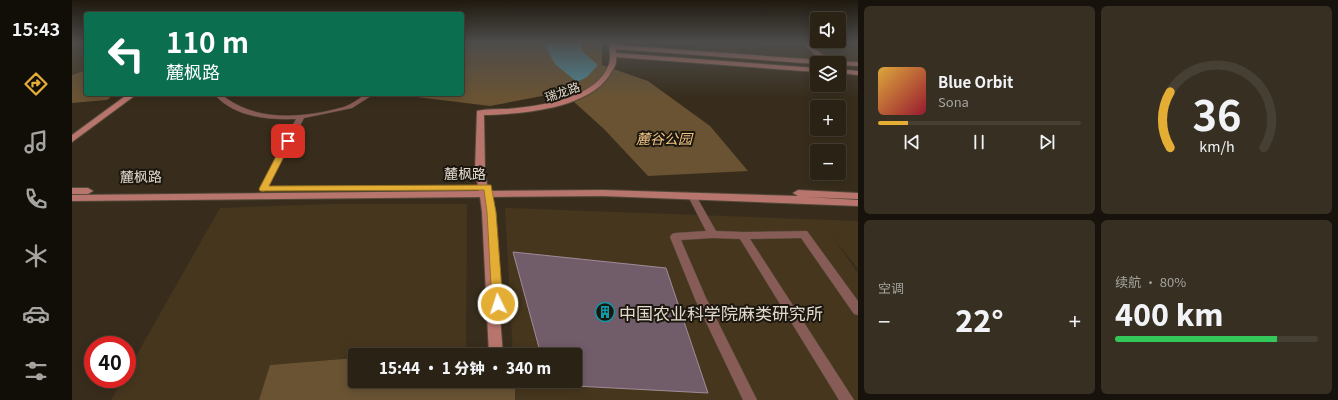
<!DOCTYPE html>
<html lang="zh">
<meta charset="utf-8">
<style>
:root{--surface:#2a2215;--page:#362f22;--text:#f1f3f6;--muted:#a5a4a0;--line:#463f34;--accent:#e4ae35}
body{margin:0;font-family:Georgia,"Noto Sans SC",serif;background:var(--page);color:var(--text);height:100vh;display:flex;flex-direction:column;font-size:15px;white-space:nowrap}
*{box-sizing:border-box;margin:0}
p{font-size:13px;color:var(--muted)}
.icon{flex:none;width:22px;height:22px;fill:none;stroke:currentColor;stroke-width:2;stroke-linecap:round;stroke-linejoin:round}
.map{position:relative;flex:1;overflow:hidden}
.details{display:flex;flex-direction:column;gap:6px;padding:6px;background:#17130c;width:480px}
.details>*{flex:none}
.hud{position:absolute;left:12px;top:12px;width:380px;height:84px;border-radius:4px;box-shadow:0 2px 10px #0003,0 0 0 1px var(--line);background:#0b6e4f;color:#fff;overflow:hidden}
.tools{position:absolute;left:738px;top:12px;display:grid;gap:8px}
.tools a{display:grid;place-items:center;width:36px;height:36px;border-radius:4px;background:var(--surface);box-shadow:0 2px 10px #0003,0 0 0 1px var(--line);font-size:20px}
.speed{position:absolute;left:12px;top:336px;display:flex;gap:8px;font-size:20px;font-weight:700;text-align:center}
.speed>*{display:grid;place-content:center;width:52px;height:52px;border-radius:50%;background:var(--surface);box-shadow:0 2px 10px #0003,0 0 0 1px var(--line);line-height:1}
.speed .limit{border:6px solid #d22;background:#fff;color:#111}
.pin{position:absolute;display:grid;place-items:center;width:34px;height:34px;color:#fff;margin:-17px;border-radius:8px;box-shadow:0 2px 6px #0006}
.me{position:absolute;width:44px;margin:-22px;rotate:356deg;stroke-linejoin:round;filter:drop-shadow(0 0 3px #0008)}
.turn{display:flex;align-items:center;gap:14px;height:84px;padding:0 16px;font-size:18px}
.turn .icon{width:52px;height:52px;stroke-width:2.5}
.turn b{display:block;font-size:28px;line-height:34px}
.big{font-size:30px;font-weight:800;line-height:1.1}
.details .widget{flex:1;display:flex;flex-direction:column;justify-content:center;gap:6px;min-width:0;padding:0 14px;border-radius:6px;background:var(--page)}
.details .dial{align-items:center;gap:0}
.dial svg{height:104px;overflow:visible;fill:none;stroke:var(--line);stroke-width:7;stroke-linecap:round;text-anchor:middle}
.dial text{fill:var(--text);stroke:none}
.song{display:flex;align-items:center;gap:12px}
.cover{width:48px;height:48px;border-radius:6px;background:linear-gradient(135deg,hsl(40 70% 55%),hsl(350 70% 35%))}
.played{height:4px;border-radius:2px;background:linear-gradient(90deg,var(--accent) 15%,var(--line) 15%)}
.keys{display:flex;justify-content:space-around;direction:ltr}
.heat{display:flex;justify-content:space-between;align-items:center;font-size:22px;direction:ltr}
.charge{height:6px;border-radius:3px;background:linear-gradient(90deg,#34c759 80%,var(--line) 0)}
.details .tiles{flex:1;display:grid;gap:6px;grid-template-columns:repeat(2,1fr)}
.trip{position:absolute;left:276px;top:348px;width:234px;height:40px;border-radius:4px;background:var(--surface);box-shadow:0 2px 10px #0003,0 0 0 1px var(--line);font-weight:800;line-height:40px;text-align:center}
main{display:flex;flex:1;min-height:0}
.dock{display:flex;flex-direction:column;width:72px;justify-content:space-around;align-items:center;background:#110e08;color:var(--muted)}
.dock .icon{width:28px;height:28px}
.dock .current{color:var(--accent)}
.dock b{font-size:18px;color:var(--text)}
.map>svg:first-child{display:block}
</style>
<main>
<nav class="dock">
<b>15:43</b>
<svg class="icon current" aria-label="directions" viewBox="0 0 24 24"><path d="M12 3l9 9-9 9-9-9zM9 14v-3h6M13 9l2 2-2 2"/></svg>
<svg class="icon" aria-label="music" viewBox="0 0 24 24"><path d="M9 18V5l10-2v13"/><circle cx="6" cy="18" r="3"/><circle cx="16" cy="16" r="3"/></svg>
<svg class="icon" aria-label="phone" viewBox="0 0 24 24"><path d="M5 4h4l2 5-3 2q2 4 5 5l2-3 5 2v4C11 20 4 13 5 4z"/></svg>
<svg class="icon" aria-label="climate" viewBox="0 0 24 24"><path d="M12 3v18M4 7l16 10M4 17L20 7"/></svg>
<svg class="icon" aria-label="car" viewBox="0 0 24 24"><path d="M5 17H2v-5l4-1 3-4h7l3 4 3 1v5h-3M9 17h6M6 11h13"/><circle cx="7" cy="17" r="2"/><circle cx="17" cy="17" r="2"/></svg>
<svg class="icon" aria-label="filters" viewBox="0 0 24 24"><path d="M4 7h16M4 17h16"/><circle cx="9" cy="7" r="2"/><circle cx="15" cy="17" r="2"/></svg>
</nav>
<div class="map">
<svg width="786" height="400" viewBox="0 0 786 400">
<rect width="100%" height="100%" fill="#382d1c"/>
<g fill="#46361e">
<path d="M0 42H14V70L0 75Z"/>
<path d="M687 42H786V61L618 50 633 44 687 45Z"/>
<path d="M259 204H395L394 350 326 355H283V358L199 365 187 400H39L51 379H55V372L148 208Z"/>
<path d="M433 208 786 221V269L759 235 786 273V400H443L442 381H503V355H441Z"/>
</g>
<g fill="#695333">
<path d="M390 42H530V65L576 81 638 126 676 171 576 176 532 129 491 92 418 106 320 94H390Z"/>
<path d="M14 70V94H43L35 100 0 103V75Z"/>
<path d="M394 350 401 355H326Z"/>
<path d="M283 358V381H433L443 389V400H187L198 365Z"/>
</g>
<path fill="#4f8a99" d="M471 42H512L509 44 511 52 526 65 515 77 505 82 483 64Z"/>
<path fill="#715c69" stroke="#a28b98" d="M441 252 594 268 636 393 503 386V355H469Z"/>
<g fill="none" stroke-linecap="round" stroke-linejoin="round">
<g stroke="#534938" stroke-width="1">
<g id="street">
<path d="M142 94H149C183 123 232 118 272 107 284 103 289 94 302 94L280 108 232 118 195 189 191 192 187 189 224 119C195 120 162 117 142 94Z"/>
<path d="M620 193 623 194 644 231 671 232 735 231 786 301V315L782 314 729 238 678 239 782 400H767L668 239 641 238 609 240 634 298 685 400H671L623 299 598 237 600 234 603 233 634 231 616 196Z"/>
</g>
</g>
<g stroke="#534938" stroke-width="2">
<g id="secondary">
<path d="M537 42H543V45L749 60 729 42H736L757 61 786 62V66L767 65V63L745 64 544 49V53L745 68V72L544 57C545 63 543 66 540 71 521 109 449 114 412 115L413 170 416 191 531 190 726 196 721 193 726 190 786 193V199L734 197 786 200V206L531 196 418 197 420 212 431 355H417L410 212 408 197 0 201V195L407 191 403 170 405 111C418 108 432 110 445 108 475 105 526 96 537 64 539 58 537 49 537 42Z"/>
<path d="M767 69 786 71V75L767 73Z"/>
<path d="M56 94H65L0 142V135Z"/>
<path d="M0 188H16L21 191 16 194H0Z"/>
</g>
</g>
<use href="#street" fill="#875c57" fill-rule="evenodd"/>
<use href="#secondary" fill="#b7756d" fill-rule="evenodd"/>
</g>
<linearGradient id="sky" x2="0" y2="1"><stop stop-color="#1f190f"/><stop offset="0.43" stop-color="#4d4c4b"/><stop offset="1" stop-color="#4d4c4b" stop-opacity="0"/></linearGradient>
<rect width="786" height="98" fill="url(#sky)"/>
<path fill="#e4ae35" stroke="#947122" d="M216 138 220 141 197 186 419 185 424 212 431 304 430 308 426 309 421 308 420 304 415 212 412 190 188 191 187 189 212 141Z"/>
<defs>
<g id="building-ring" transform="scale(1)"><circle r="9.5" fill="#1b160e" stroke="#0f9aa8" stroke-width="1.5"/><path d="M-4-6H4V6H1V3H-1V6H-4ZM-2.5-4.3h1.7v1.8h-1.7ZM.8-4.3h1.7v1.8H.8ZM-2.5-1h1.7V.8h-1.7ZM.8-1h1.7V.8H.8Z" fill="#0f9aa8"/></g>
</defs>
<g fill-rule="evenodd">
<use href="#building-ring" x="533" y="312"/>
</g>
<g text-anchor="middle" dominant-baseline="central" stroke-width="4" stroke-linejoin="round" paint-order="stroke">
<g font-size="12" fill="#e1d9ce" stroke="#1b160e">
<text transform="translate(490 91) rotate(-19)">瑞龙路</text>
</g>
<g font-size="14" font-style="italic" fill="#f2c585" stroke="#1b160e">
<text x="592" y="138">麓谷公园</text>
</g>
<g font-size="14" fill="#e1d9ce" stroke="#1b160e">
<text x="393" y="173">麓枫路</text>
<text transform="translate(69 176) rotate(-1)">麓枫路</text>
</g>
<g font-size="17" fill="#e1d9ce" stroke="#1b160e" text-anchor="start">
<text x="547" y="312">中国农业科学院麻类研究所</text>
</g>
</g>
</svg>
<div class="tools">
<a><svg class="icon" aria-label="sound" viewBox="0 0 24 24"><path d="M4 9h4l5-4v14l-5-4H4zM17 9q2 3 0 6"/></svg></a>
<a><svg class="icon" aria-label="layers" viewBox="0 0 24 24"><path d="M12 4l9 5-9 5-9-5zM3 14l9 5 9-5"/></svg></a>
<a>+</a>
<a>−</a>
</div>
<div class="speed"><div class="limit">40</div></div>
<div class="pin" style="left:216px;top:141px;background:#d93025"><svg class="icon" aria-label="arrive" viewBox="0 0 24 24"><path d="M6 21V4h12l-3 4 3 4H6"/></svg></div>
<svg class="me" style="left:426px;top:304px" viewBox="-20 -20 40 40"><circle r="17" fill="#e4ae35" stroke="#fff" stroke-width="3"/><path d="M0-11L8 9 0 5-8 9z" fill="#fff"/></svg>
<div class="trip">15:44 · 1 分钟 · 340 m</div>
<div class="hud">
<div class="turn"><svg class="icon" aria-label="left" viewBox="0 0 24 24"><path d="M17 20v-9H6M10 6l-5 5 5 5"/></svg><div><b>110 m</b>麓枫路</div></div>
</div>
</div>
<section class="details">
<div class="tiles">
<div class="widget">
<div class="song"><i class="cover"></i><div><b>Blue Orbit</b><p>Sona</p></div></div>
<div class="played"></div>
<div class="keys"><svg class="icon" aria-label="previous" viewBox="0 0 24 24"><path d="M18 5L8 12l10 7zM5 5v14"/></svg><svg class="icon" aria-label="pause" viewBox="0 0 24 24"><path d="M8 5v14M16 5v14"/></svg><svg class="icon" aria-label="next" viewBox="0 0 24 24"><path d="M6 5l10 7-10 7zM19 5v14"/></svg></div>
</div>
<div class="widget dial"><svg viewBox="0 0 100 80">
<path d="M14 69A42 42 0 1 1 86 69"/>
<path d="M14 69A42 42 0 0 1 14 26" stroke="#e4ae35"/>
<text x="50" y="56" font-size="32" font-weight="700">36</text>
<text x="50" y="72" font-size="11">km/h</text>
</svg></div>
<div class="widget"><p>空调</p>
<div class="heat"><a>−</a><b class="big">22°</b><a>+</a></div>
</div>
<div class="widget"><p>续航 · 80%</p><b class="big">400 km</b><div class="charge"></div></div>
</div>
</section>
</main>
